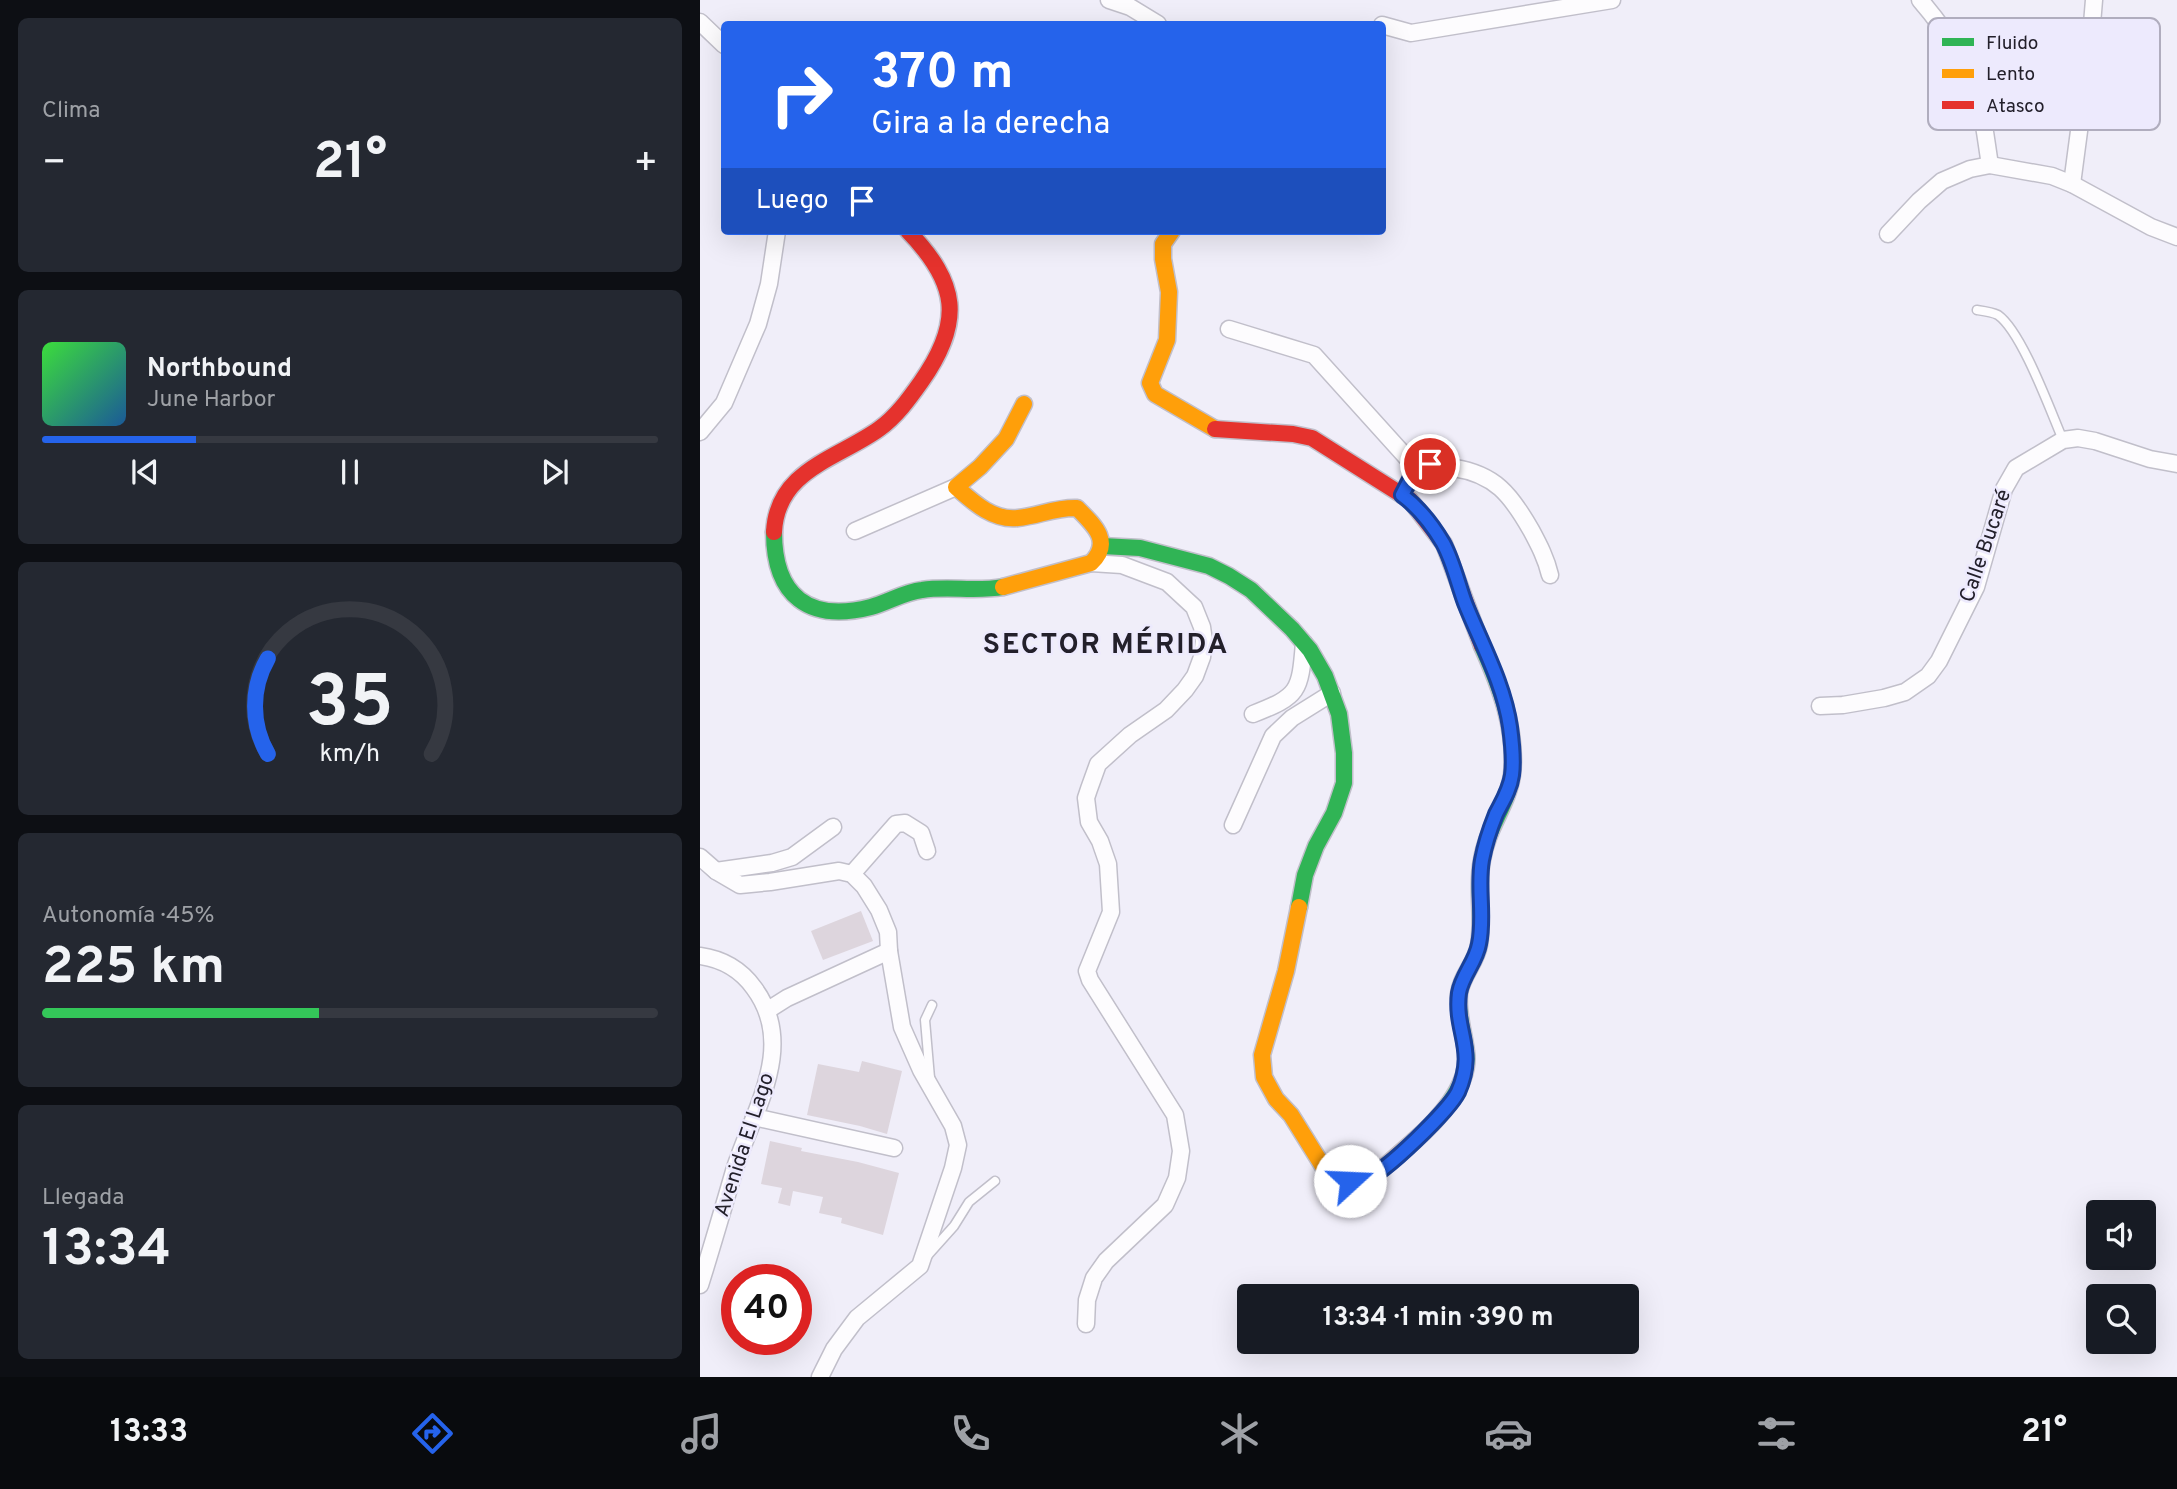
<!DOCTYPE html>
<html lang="es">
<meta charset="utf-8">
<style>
:root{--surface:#171b24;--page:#242831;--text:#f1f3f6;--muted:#9ea1a6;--line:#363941;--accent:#2563eb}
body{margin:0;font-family:Overpass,sans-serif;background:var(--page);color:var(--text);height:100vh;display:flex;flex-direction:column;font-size:26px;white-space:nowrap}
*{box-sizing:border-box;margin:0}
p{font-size:23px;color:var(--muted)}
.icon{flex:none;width:38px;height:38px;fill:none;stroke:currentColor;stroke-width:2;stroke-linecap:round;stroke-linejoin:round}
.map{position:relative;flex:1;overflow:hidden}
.drawer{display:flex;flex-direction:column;gap:18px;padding:18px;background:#0d0f14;width:700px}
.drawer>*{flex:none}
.hud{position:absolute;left:21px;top:21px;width:665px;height:214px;border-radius:7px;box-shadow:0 7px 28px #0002;background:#2563eb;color:#fff;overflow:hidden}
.controls{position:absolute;left:1386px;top:1200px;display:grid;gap:14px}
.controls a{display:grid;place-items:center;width:70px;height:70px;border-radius:7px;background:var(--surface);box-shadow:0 7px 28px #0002;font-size:35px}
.speed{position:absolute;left:21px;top:1264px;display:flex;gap:14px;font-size:35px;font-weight:700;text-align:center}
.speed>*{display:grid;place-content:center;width:91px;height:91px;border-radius:50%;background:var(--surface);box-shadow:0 7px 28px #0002;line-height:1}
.speed .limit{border:10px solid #d22;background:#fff;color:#111}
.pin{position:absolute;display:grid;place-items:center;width:60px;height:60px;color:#fff;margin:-30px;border:4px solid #fff;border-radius:50%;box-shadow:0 2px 7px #0007}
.me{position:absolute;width:77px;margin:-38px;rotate:70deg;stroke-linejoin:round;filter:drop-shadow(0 0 5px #0008)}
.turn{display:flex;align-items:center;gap:24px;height:147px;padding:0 35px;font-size:32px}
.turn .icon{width:91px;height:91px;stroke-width:2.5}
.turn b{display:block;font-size:49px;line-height:60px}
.then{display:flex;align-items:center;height:66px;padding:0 35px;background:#0003;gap:14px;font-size:26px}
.big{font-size:52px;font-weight:700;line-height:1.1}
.drawer .tile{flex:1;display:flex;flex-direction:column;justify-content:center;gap:10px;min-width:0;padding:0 24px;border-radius:10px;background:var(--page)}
.drawer .dial{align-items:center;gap:0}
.dial svg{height:182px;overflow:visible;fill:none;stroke:var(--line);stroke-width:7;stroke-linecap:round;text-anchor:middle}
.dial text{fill:var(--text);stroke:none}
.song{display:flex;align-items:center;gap:21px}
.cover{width:84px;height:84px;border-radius:10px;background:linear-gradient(135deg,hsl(120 70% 55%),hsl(210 70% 35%))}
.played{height:7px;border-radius:4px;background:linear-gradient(90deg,var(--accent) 25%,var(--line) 25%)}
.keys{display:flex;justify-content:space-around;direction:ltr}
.heat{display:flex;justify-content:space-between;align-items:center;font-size:38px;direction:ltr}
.charge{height:10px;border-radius:5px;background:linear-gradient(90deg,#34c759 45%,var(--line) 0)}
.trip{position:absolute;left:537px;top:1284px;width:402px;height:70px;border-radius:7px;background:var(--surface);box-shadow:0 7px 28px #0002;font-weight:700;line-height:70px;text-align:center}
.dock{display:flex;height:112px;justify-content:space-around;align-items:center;background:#090b0e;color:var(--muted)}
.dock .icon{width:49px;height:49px}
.dock .active{color:var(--accent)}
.dock b{font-size:32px;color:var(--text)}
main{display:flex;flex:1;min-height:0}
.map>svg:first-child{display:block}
</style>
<main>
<section class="drawer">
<div class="tile"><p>Clima</p>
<div class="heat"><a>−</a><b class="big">21°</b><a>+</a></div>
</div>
<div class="tile">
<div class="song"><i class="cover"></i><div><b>Northbound</b><p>June Harbor</p></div></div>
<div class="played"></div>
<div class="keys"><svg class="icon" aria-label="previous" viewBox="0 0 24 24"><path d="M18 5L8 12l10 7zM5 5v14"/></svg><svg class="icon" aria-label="pause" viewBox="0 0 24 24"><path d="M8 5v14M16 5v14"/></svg><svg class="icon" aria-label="next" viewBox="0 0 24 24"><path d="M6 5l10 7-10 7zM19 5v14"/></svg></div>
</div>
<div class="tile dial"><svg viewBox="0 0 100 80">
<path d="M14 69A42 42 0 1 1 86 69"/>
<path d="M14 69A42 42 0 0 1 14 27" stroke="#2563eb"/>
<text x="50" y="56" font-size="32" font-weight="700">35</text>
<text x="50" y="72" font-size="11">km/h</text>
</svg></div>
<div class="tile"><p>Autonomía · 45%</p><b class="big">225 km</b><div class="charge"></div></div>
<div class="tile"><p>Llegada</p><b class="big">13:34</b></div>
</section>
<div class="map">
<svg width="1477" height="1377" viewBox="0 0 1477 1377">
<rect width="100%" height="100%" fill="#f0eef9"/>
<g fill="#ddd5dd">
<path d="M161 911 173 941 123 960 111 931Z"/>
<path d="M162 1061 202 1071 187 1134 160 1126 107 1115 118 1064 159 1072Z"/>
<path d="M70 1141 102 1148 101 1151 158 1162 199 1173 183 1235 141 1223 142 1218 119 1213 123 1197 93 1191 90 1206 78 1203 82 1188 61 1184Z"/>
</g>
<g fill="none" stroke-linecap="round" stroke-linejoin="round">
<g stroke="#c1bfca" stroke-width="11">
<g id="lane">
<path d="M1277 310C1284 311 1292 312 1298 315 1322 332 1350 410 1363 440"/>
<path d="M230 1078 225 1020 232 1005"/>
<path d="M228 1255 254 1226 269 1202 295 1181"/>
</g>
</g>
<g stroke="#c1bfca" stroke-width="19">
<g id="street">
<path d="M409 0 430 7 458 24"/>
<path d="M1220 0C1247 31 1271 70 1281 110 1285 128 1287 147 1290 165"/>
<path d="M0 22 24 45"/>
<path d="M682 25 711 33 912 0"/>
<path d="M1372 184 1390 48 1394 0"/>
<path d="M1188 234 1219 201 1242 181 1270 169 1290 165 1352 176 1372 184 1451 227 1477 237"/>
<path d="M529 329 614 355 716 468"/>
<path d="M0 432 24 403 58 324 69 284 77 231"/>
<path d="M702 495 716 468C729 464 740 466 754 468 795 474 811 495 831 530 839 545 846 558 850 575"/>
<path d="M155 531 256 487"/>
<path d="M1120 706 1143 705 1184 698 1205 692 1228 676 1239 661 1276 587 1304 489 1316 468 1363 440 1378 438 1395 441 1450 459 1477 464"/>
<path d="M553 714C599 696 600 692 604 643"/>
<path d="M533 825 573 736 592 718 632 693"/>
<path d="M0 857 16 871 40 885 70 882 139 871 152 874 164 886 179 910 188 932 189 951 202 1027 221 1070 253 1126 258 1145 253 1168 220 1266 157 1318 134 1349 120 1377"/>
<path d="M16 871 72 863 92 857 133 827"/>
<path d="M152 874 196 824 205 823 221 833 227 851"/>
<path d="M0 956C22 959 41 970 54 988 98 1047 52 1112 34 1171 23 1209 12 1247 0 1285"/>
<path d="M68 1010 87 998 189 951"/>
<path d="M54 1117 194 1148"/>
<path d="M386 1324 387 1300 394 1278 406 1261 465 1205 477 1178 481 1151 475 1115 390 980 387 971 411 912 408 864 400 841 389 822 386 798 389 789 398 764 430 735 466 710 485 690 495 676 502 657 504 641 502 627 494 607 467 582 422 565 391 563"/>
</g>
</g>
<g stroke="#c1bfca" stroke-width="19">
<g id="fast">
<path d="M74 532C74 596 109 623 171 607 189 602 204 592 222 590 249 586 276 592 303 587"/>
<path d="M402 546 440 548 509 566 529 576 551 590 592 629 610 650 625 676 639 714 644 753V783L634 813 616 846 605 875 599 907"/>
<path d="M714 1141C737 1121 771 1085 766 1052 764 1033 757 1014 759 994 761 976 776 963 779 945 784 917 776 888 782 860 787 828 808 804 812 775 817 730 800 686 782 646"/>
</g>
</g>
<g stroke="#c1bfca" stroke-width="19">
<g id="slow">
<path d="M472 231 463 244V259L469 292 467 340 450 383 455 394 515 429"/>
<path d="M303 587 391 563C413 542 394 525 377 508 356 507 338 516 318 518 293 521 273 502 256 487L280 467 306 439 324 404"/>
<path d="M599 907 586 971 562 1055 564 1077 576 1099 591 1115 624 1168 643 1182 667 1179 682 1169 714 1141"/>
</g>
</g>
<g stroke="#c1bfca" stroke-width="19">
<g id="jam">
<path d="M515 429 593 434 612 438 710 500 744 544 782 646"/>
<path d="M74 532C77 470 137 459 179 429 196 417 209 399 221 382 264 321 258 283 208 231"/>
</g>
</g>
<use href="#lane" stroke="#fdfcfe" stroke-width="8"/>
<use href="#street" stroke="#fdfcfe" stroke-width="16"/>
<use href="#fast" stroke="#30b455" stroke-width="16"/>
<use href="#slow" stroke="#ff9f0a" stroke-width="16"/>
<use href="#jam" stroke="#e5322d" stroke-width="16"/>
</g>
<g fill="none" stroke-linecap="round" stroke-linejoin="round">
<g stroke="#184099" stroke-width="18">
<path id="route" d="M650 1181C655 1180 662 1181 666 1179 685 1173 749 1110 758 1092 777 1049 754 1032 759 993 762 975 776 962 779 944 785 916 777 888 782 860 785 844 790 829 796 814 802 802 810 790 812 775 814 761 812 742 810 727 804 684 781 643 765 603 758 584 753 561 743 543 733 526 718 507 702 495L716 468 730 464"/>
</g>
<use href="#route" stroke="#2563eb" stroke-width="12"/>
</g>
<g text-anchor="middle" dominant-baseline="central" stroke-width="5" stroke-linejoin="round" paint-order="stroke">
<g font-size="21" fill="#23202b" stroke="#edeafd">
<text transform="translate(1286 546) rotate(-71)">Calle Bucaré</text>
<text transform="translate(45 1145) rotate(-72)">Avenida El Lago</text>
</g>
<g font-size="28" font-weight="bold" letter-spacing="2" fill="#23202b" stroke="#edeafd">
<text x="406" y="646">SECTOR MÉRIDA</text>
</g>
</g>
<rect x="1228" y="18" width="232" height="112" rx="10" fill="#edeafd" stroke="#b0adbe" stroke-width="2"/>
<rect x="1242" y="38" width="32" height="8" fill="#30b455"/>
<rect x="1242" y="69" width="32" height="9" fill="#ff9f0a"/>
<rect x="1242" y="101" width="32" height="8" fill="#e5322d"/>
<g font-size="19" fill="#23202b">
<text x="1286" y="49">Fluido</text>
<text x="1286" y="80">Lento</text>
<text x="1286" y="112">Atasco</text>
</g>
</svg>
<div class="controls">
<a><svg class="icon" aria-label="sound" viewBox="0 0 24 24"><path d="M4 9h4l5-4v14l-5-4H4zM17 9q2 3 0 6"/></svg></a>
<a><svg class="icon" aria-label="search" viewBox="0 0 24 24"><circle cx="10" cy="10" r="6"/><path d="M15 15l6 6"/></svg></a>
</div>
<div class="speed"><div class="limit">40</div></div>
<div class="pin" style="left:730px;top:464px;background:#d93025"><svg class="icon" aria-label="arrive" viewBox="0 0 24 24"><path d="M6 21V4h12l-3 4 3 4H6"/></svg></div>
<svg class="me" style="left:650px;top:1181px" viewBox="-20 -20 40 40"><circle r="19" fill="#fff"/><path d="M0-13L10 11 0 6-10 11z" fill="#2563eb"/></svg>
<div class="trip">13:34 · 1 min · 390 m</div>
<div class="hud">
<div class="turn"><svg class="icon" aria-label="right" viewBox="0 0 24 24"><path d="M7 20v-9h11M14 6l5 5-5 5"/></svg><div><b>370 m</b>Gira a la derecha</div></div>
<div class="then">Luego<svg class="icon" aria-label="arrive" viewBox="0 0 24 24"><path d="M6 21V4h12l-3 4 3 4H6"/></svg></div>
</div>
</div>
</main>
<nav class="dock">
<b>13:33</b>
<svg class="icon active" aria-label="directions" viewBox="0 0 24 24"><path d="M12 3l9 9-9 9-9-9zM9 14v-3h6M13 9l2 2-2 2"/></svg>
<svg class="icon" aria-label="music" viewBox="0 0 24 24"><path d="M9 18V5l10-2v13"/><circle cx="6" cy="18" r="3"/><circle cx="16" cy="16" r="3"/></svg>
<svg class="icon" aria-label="phone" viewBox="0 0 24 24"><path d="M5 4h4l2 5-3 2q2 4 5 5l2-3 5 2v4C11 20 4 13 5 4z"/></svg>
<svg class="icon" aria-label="climate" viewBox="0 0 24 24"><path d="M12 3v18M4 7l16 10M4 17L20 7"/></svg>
<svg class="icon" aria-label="car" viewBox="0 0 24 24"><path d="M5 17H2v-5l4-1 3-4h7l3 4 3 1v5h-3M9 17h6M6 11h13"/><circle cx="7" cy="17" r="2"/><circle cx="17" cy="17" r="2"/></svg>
<svg class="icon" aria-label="filters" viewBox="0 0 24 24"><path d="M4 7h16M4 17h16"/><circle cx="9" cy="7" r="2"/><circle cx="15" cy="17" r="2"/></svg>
<b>21°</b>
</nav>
